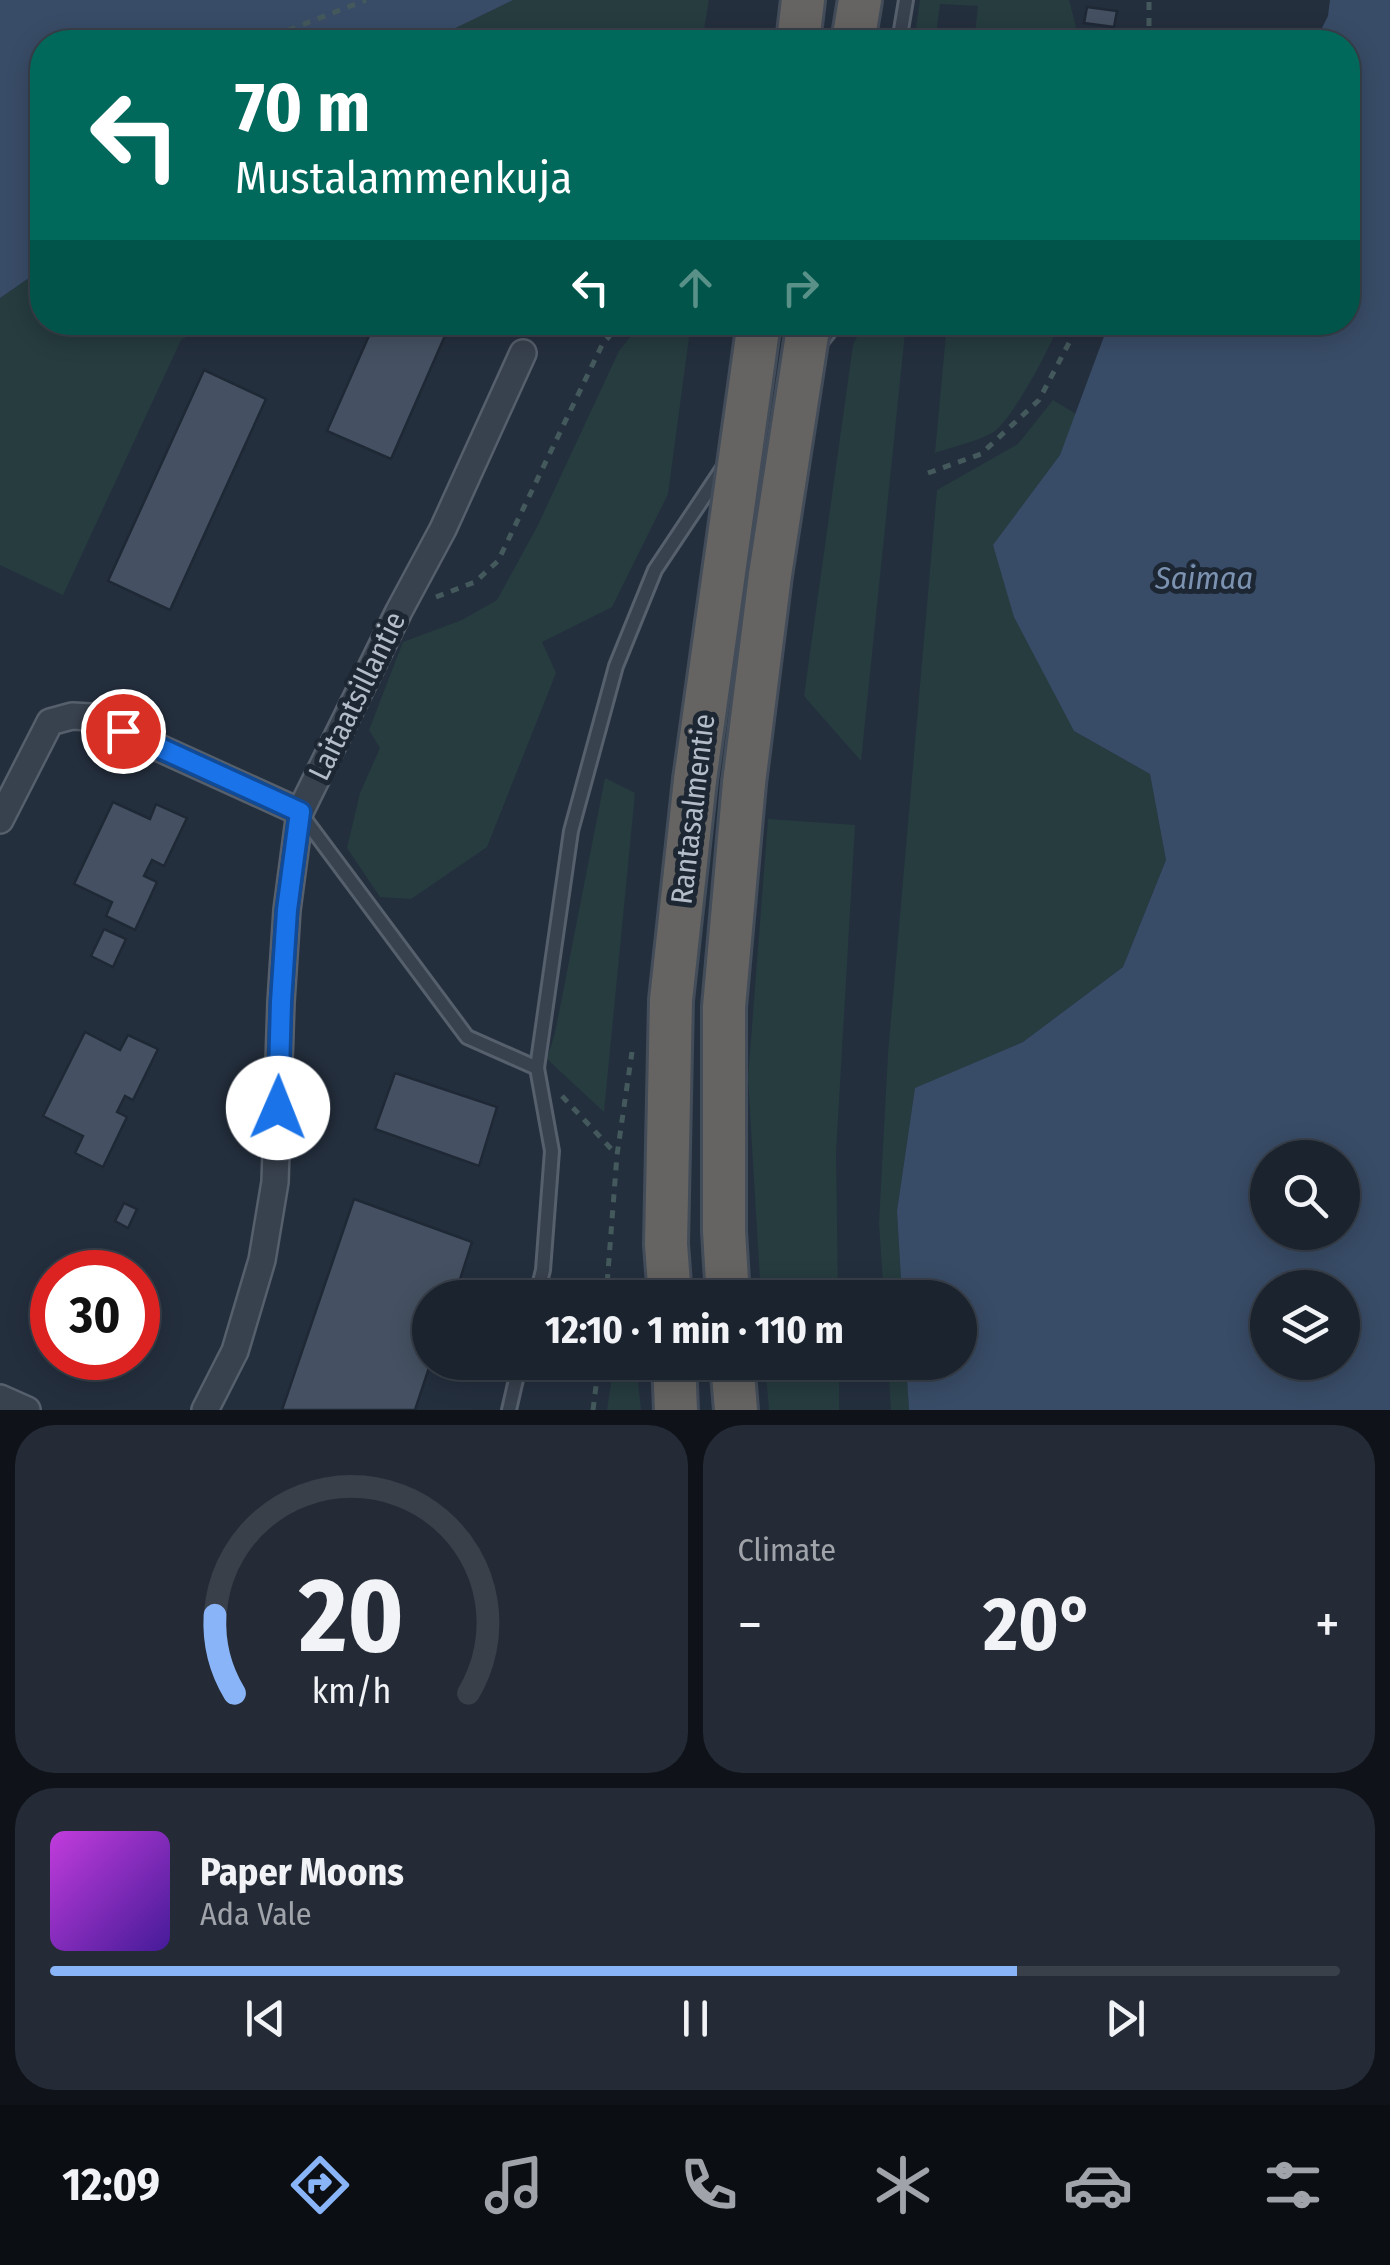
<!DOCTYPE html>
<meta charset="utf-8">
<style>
:root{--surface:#1b232e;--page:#242b36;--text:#f1f3f6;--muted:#a0a4aa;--line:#39404a;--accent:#8ab4f8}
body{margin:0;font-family:"Fira Sans Condensed",sans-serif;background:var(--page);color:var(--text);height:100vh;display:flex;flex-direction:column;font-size:38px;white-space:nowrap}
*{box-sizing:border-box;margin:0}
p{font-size:32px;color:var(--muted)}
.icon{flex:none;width:55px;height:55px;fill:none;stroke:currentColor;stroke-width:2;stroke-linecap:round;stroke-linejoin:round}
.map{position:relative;height:1410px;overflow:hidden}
.details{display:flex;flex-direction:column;gap:15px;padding:15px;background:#0f1319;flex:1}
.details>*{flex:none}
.banner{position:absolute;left:30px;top:30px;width:1330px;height:305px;border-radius:40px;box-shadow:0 5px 25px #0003,0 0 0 2px var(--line);background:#00695c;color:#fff;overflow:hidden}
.fabs{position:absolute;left:1250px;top:1140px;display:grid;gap:20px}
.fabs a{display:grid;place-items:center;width:110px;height:110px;border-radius:50%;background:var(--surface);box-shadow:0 5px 25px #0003,0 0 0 2px var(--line);font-size:50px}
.speed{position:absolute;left:30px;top:1250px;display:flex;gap:20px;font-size:50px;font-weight:700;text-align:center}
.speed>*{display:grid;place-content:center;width:130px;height:130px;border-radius:50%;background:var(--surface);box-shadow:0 5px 25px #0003,0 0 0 2px var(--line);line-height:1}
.speed .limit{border:15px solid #d22;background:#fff;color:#111}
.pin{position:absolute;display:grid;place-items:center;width:85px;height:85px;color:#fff;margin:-42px;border:5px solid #fff;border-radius:50%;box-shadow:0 2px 10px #0007}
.me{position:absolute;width:110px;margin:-55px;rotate:1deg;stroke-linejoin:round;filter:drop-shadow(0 0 8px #0008)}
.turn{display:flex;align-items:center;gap:35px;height:210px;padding:0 40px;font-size:45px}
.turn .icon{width:130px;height:130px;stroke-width:2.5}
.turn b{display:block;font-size:70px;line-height:85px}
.lanes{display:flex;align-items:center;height:95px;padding:0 40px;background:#0003;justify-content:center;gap:50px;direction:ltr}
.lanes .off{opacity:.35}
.big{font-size:75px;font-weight:700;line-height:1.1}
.details .widget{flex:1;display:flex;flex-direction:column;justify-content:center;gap:15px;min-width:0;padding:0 35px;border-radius:40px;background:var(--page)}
.details .dial{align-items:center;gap:0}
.dial svg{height:260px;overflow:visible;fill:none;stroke:var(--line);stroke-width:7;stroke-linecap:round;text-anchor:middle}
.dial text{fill:var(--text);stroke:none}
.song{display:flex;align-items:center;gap:30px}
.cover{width:120px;height:120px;border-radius:15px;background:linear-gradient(135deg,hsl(290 70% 55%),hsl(260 70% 35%))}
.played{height:10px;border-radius:5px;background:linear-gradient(90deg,var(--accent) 75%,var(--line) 75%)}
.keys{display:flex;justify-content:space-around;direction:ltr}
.heat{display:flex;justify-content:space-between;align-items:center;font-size:55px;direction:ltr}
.details .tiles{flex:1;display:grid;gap:15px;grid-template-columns:1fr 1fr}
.widget:last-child{grid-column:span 2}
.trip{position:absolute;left:412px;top:1280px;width:565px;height:100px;border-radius:50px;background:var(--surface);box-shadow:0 5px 25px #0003,0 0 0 2px var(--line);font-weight:700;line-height:100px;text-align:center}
.tab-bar{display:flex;height:160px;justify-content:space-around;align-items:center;background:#0b0e12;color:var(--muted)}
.tab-bar .icon{width:70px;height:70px}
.tab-bar .on{color:var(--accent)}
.tab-bar b{font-size:45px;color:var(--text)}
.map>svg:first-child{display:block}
</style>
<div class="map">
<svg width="1390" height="1410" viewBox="0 0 1390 1410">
<rect width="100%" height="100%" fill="#242f3e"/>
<g fill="#263c3f">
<path d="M513 0H709L702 42H427Z"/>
<path d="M920 0H1069L1080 42H974L978 6 940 4 935 42H914Z"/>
<path d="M42 269V322L212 323 181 340 63 595 0 565V298Z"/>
<path d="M642 322 658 323 690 330 668 494 612 607 542 642 556 673 487 847 411 899 380 897 347 848 360 793 380 748 369 730 403 642 462 620 497 600 537 527 619 351Z"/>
<path d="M864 322 906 323 861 761 804 696 853 345Z"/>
<path d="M947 323H1059C1051 347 1014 416 995 431 985 439 949 448 935 453Z"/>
<path d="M1053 400 1076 414 1060 455 993 546 1074 731 1150 774 1166 860 1123 967 1023 1042 915 1089 897 1211 902 1297 884 1298 879 1223 888 1054 937 490 1018 444Z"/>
<path d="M605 778 635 793 604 1112 547 1059 555 1033Z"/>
<path d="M768 819 855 825 836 1153 838 1297H761L748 1078Z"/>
<path d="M614 1363H636L641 1410H607Z"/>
<path d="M765 1363H839V1410H769Z"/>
<path d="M888 1363H906L909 1410H891Z"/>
</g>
<g fill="#394c67" fill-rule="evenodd">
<path d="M0 0H513L427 42H42V269L0 298Z"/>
<path d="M1330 0H1390V1410H909L906 1363 960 1362V1298L902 1297 897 1211 915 1088 1023 1042 1123 967 1166 860 1150 774 1074 731 1014 617 993 545 1060 455 1109 323 1348 322V42H1315L1328 16ZM1268 1158H1342V1232H1268ZM1268 1288H1342V1362H1268Z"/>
</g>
<g fill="#455162" stroke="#1f2835" stroke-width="2.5">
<path d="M1087 7 1117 11 1114 27 1084 23Z"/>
<path d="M375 322H451L391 459 327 431Z"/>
<path d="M204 370 266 399 170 610 108 581Z"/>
<path d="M113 802 150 819 156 804 187 818 164 866 152 860 144 876 157 882 135 930 106 916 112 902 74 884Z"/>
<path d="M104 929 126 939 113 967 91 956Z"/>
<path d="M85 1032 120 1050 128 1035 158 1049 133 1100 125 1096 117 1112 127 1117 103 1167 75 1153 83 1136 43 1116Z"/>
<path d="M395 1073 497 1107 479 1166 375 1129Z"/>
<path d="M354 1199 472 1242 454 1298H430L431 1362 415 1410H282Z"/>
<path d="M124 1203 137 1209 128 1228 115 1221Z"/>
</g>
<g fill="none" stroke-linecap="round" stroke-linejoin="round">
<g stroke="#565f6c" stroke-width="18">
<g id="service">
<path d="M899 42 906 0"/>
<path d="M818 346 837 322"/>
<path d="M301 814 467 1037 537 1068 571 831 616 666 655 570 723 468"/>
<path d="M536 1298 543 1270 552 1151 537 1068"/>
<path d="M509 1410 520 1362"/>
</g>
</g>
<g stroke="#565f6c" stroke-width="30">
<g id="minor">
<path d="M0 820 50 722 72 716 91 717 300 812"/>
<path d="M0 1398 27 1410"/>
<path d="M205 1410 235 1351 262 1260 275 1182 281 1002 287 910 300 812 399 611 443 529 523 353"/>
</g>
</g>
<g stroke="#434c59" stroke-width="48">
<g id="trunk">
<path d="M798 42 803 0"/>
<path d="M853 42 860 0"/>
<path d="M670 1298 666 1244 671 1000 695 780"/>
<path d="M728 1298 724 1231V1007L744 783"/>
<path d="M674 1362 676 1410"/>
<path d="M732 1362 736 1410"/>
</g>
</g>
<g stroke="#44595c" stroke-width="5" stroke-dasharray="8 8" stroke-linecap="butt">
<path d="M258 42 366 0"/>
<path d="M1149 42V0"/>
<path d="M928 473 981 454 1039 400 1080 322"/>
<path d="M436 597 475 582 498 561 602 345 621 322"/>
<path d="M562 1096 616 1154"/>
<path d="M606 1298 617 1155 632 1052"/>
<path d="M593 1410 599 1362"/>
</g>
<use href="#service" stroke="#38414e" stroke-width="12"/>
<use href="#minor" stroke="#38414e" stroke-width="25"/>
<use href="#trunk" stroke="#656462" stroke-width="42"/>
<g stroke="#434c59" stroke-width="48" stroke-linecap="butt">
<g id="trunk-bridge">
<path d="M695 780 759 322"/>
<path d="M744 783 770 575 809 322"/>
</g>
</g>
<use href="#trunk-bridge" stroke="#656462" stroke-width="42"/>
</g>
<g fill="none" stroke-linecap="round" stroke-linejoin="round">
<g stroke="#114b97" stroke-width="25">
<path id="route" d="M123 731 300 812 287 910 281 1002 278 1108"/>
</g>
<use href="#route" stroke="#1a73e8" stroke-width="18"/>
</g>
<g text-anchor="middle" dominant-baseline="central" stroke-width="10" stroke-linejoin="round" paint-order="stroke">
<g font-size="30" fill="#b4bcc9" stroke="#1d2633">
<text transform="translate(357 696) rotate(-64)">Laitaatsillantie</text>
<text transform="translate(693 809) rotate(-83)">Rantasalmentie</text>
</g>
<g font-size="32" font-style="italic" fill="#7c92b1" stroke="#1d2633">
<text x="1204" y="578">Saimaa</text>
</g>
</g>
</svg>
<div class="fabs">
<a><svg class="icon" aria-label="search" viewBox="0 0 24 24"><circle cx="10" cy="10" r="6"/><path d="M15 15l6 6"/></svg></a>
<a><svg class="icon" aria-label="layers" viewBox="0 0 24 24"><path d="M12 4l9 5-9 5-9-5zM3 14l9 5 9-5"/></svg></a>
</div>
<div class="speed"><div class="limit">30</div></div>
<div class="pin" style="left:123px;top:731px;background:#d93025"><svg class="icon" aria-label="arrive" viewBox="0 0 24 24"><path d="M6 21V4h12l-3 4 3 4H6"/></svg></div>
<svg class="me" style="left:278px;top:1108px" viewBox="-20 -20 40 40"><circle r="19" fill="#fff"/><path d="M0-13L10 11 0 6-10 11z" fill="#1a73e8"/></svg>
<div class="trip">12:10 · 1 min · 110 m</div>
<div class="banner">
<div class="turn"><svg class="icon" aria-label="left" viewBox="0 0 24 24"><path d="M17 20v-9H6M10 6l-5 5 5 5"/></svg><div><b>70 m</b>Mustalammenkuja</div></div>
<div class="lanes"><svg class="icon" aria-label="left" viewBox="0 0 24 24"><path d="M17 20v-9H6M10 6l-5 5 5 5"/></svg><svg class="icon off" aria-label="ahead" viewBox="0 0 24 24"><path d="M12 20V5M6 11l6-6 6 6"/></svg><svg class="icon off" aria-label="right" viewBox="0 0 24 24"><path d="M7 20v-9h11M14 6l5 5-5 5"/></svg></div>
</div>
</div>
<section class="details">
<div class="tiles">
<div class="widget dial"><svg viewBox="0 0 100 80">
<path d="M14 69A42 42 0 1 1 86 69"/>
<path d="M14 69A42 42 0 0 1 8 45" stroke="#8ab4f8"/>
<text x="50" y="56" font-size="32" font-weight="700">20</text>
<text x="50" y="72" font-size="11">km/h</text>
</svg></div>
<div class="widget"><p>Climate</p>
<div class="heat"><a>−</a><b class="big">20°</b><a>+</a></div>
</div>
<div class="widget">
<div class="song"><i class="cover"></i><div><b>Paper Moons</b><p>Ada Vale</p></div></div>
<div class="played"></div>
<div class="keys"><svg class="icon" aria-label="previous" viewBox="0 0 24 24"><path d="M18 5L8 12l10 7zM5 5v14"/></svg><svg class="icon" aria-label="pause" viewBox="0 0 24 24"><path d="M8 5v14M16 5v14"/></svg><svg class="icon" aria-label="next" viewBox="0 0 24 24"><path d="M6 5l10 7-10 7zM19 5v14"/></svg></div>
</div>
</div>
</section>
<nav class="tab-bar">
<b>12:09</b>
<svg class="icon on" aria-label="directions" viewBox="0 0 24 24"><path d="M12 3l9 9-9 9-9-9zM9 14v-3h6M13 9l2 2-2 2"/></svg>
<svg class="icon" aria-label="music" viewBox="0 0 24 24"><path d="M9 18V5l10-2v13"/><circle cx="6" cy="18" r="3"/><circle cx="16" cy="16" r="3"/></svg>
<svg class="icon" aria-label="phone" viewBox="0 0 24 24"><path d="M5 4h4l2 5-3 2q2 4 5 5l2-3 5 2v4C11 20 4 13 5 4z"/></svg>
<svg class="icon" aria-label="climate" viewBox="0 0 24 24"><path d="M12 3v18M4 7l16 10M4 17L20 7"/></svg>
<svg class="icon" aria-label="car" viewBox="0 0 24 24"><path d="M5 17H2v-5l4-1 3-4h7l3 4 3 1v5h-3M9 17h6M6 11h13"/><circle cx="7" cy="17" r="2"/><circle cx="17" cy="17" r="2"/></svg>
<svg class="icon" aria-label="filters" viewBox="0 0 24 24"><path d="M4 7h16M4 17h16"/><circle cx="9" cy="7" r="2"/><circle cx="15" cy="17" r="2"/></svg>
</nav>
